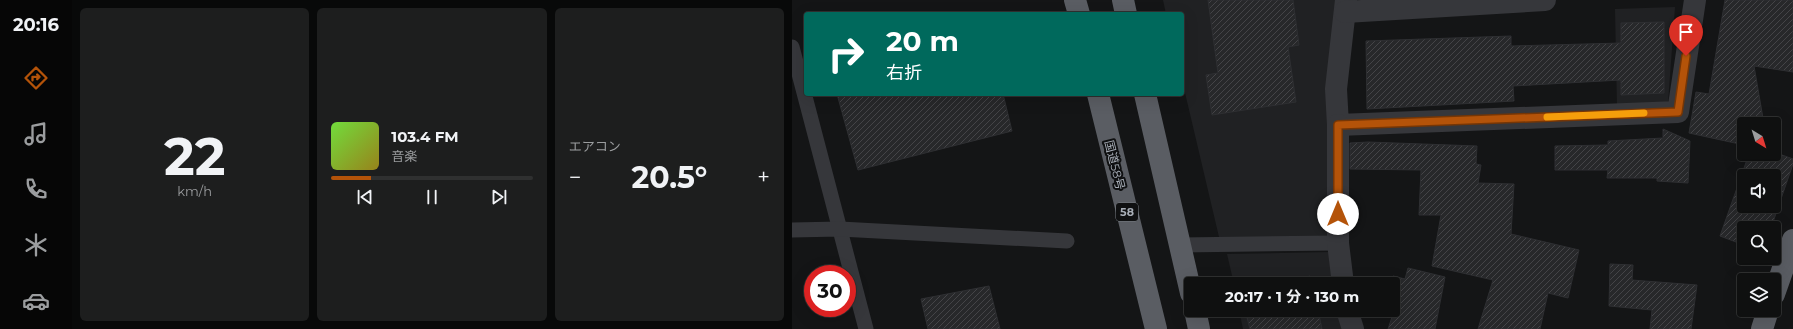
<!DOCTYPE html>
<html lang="ja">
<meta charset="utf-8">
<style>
:root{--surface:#0f1010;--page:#1d1e1e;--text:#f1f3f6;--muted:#9b9d9f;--line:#2f3030;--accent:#b45309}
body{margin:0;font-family:Montserrat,"Noto Sans JP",sans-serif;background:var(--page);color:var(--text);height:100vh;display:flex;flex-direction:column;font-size:15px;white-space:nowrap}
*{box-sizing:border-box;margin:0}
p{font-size:13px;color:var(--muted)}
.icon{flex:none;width:22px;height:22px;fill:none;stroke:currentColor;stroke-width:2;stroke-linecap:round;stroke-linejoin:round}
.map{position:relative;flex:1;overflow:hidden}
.drawer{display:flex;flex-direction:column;gap:8px;padding:8px;background:#080909;width:720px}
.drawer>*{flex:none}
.top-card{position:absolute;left:12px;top:12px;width:380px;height:84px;border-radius:4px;box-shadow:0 4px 16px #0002,0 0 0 1px var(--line);background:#00695c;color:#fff;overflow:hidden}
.needle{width:26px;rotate:142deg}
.fabs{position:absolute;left:945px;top:117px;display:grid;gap:8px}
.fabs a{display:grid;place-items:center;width:44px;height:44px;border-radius:4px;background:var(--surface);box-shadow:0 4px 16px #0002,0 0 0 1px var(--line);font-size:20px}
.speed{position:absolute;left:12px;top:265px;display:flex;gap:8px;font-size:20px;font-weight:700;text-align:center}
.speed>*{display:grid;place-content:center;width:52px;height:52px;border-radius:50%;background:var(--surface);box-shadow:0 4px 16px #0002,0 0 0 1px var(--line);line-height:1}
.speed .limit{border:6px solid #d22;background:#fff;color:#111}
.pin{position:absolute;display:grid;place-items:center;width:34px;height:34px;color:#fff;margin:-41px -17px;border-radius:50% 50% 50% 0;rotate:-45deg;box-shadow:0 0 4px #0007}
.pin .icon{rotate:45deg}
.me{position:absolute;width:44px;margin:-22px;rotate:0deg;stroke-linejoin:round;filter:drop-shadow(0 0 3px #0008)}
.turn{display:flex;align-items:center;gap:14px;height:84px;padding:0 16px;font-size:18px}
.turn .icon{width:52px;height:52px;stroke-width:2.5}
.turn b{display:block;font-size:28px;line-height:34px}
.big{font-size:30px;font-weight:700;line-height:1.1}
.drawer .widget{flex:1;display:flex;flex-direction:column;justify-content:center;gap:6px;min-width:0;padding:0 14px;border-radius:6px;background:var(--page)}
.drawer .dial{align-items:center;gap:0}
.dial b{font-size:52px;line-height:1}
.song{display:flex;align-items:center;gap:12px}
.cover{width:48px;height:48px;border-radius:6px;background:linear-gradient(135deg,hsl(100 70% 55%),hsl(50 70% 35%))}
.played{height:4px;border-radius:2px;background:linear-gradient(90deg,var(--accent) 20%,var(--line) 20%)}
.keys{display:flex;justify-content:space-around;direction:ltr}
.heat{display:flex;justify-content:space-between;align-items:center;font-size:22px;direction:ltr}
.drawer .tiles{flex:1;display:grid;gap:8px;grid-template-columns:repeat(3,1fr)}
.trip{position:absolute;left:392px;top:277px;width:216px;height:40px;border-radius:4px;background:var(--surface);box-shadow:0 4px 16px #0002,0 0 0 1px var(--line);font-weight:700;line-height:40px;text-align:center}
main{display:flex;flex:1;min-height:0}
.dock{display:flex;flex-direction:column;width:72px;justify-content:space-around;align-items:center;background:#060606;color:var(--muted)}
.dock .icon{width:28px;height:28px}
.dock .current{color:var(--accent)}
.dock b{font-size:18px;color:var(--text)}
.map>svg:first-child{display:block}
</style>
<main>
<nav class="dock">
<b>20:16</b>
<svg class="icon current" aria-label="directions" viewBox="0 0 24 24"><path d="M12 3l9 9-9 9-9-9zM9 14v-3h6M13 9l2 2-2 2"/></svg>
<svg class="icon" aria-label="music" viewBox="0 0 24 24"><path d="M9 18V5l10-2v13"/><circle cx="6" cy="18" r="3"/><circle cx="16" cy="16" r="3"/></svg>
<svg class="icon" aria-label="phone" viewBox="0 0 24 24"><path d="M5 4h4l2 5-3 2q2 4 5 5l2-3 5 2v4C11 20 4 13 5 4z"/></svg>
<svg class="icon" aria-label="climate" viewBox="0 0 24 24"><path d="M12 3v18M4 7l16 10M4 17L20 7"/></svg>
<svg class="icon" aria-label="car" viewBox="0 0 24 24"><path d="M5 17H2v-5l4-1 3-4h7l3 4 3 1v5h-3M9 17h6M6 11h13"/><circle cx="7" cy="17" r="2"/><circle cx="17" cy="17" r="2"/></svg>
</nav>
<section class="drawer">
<div class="tiles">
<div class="widget dial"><b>22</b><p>km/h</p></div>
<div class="widget">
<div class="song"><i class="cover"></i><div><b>103.4 FM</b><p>音楽</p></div></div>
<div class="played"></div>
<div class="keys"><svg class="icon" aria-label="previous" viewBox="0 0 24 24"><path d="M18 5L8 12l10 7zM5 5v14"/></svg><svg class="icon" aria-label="pause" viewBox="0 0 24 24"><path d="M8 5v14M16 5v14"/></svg><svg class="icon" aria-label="next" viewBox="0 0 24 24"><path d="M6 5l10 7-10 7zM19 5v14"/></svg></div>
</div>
<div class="widget"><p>エアコン</p>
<div class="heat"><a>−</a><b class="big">20.5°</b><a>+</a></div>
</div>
</div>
</section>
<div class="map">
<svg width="1001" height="329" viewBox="0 0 1001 329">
<defs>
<pattern id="building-hatch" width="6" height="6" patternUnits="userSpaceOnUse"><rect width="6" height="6" fill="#27282a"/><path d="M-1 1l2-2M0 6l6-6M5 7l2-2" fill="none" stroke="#444447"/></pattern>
</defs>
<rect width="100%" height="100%" fill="#141516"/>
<g fill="#202123">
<path d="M371 0H546L537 237H427L390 80V14H374Z"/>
<path d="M883 7 876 103 825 106 823 9Z"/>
<path d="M538 252 541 284H442L435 254Z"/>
<path d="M447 310H545L550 329H451Z"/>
</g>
<g fill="url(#building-hatch)" stroke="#2e2f32" fill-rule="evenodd">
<path d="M416 0H501L507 45 496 47 504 102 420 115 414 75 426 73Z"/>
<path d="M933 0H1001V72L962 66 972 124H952V145L897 133 904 92 917 94Z"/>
<path d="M872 22V93L829 95V80L721 86 722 101 575 109 574 41 719 36V46L829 43V23Z"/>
<path d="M45 94H211L220 131 66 170Z"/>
<path d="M871 129 898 141 896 183 865 181V178H815L816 170H763V146L816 145V141L871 138Z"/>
<path d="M576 142 685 146 684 164 689 165 686 183 722 184 719 234 787 250 776 298 756 293 748 329H686L701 280 640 266 649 215H627L629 170 558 169V143Z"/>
<path d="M982 152 1001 159V164L979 228H952V245L928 236 957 154H982ZM952 176H982V206H952Z"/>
<path d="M818 264 841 265 840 280 905 285 899 329H858L860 310 817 306Z"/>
<path d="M616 268 653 277 643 329H596L601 314V276L613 279Z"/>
<path d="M518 276 520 284H486Z"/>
<path d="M197 286 208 329H136L129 299Z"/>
<path d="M453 310H526L530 329H458Z"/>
</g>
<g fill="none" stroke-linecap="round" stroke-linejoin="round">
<g stroke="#36373b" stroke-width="15">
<path d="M0 47 74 329"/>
<path d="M0 230 48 229 275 241"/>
<path d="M388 245 546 243"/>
</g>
<g stroke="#36373b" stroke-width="22">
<path d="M554 0 544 89 546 125 886 112 903 0"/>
<path d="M553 12 753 0"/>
<path d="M546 125V243L551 284"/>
<path d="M555 310 561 329"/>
</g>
<g stroke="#5a5d63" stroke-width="22">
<path d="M283 0 287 14"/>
<path d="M331 0 334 14"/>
<path d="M306 94 364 329"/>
<path d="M353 94 399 293"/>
<path d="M982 294 1001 240"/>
<path d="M403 310 407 329"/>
<path d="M970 329 976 310"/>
</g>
</g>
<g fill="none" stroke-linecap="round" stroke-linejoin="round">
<g stroke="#753606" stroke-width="10">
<path id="route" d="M546 214V125L886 112 894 56"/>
</g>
<use href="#route" stroke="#b45309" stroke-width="7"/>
<path stroke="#f59e0b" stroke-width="7" d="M755 117 852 113"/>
</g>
<g text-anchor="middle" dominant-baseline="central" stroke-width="4" stroke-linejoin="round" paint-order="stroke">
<rect fill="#0f1011" stroke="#797e84" stroke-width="1" x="324" y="203" width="22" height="18" rx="3"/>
<g font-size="11" font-weight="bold" fill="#a7adb6">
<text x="335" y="212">58</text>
</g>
<g font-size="12" fill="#a7adb6" stroke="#0f1011">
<text transform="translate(323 165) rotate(76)">国道58号</text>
</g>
</g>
</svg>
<div class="fabs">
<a><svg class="needle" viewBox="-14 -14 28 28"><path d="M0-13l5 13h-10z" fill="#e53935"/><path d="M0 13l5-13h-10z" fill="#9b9d9f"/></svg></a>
<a><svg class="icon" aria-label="sound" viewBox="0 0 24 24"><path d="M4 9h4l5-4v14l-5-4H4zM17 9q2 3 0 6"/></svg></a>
<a><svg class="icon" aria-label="search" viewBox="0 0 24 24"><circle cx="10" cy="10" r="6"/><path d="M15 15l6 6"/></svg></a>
<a><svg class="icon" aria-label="layers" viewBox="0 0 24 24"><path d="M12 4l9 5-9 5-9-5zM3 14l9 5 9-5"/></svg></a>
</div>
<div class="speed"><div class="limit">30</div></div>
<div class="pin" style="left:894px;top:56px;background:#d93025"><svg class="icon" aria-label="arrive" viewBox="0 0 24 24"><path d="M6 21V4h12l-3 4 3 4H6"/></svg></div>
<svg class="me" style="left:546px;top:214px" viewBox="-20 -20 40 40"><circle r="19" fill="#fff"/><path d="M0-13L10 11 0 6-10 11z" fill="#b45309"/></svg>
<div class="trip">20:17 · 1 分 · 130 m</div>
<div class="top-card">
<div class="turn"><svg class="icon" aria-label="right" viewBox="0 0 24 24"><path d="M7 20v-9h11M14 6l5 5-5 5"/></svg><div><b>20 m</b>右折</div></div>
</div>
</div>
</main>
